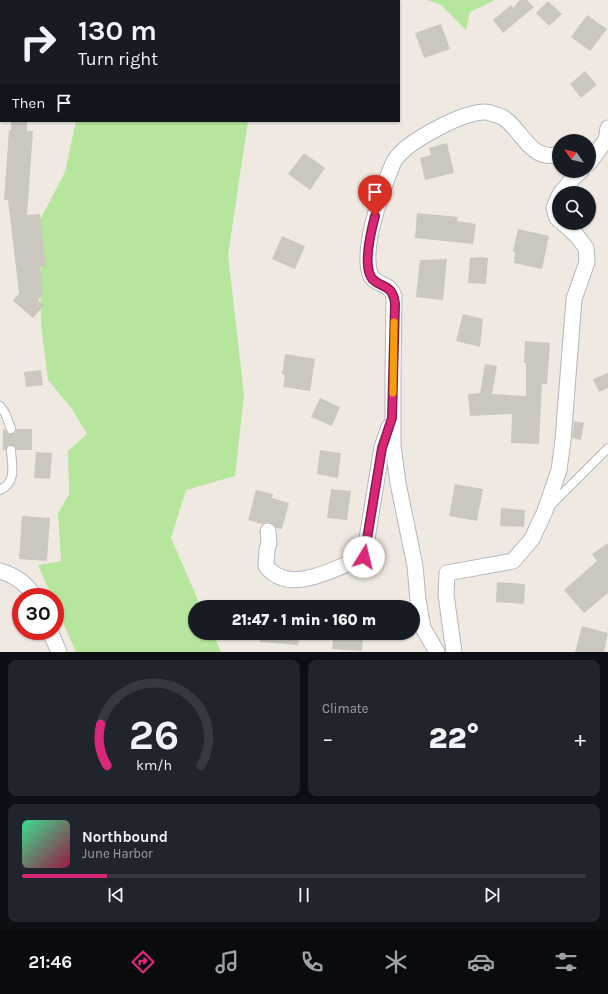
<!DOCTYPE html>
<meta charset="utf-8">
<style>
:root{--surface:#171b24;--page:#20242c;--text:#f1f3f6;--muted:#9ea1a6;--line:#363941;--accent:#db2777}
body{margin:0;font-family:Karla,sans-serif;background:var(--page);color:var(--text);height:100vh;display:flex;flex-direction:column;font-size:15px;white-space:nowrap}
*{box-sizing:border-box;margin:0}
p{font-size:13px;color:var(--muted)}
.icon{flex:none;width:22px;height:22px;fill:none;stroke:currentColor;stroke-width:2;stroke-linecap:round;stroke-linejoin:round}
.map{position:relative;height:652px;overflow:hidden}
.panel{display:flex;flex-direction:column;gap:8px;padding:8px;background:#0d0f14;flex:1}
.panel>*{flex:none}
.hud{position:absolute;left:0px;top:0px;width:400px;height:122px;box-shadow:0 1px 3px #0004;background:#171b24;color:var(--text);overflow:hidden}
.needle{width:26px;rotate:304deg}
.tools{position:absolute;left:552px;top:134px;display:grid;gap:8px}
.tools a{display:grid;place-items:center;width:44px;height:44px;border-radius:50%;background:var(--surface);box-shadow:0 1px 3px #0004;font-size:20px}
.speed{position:absolute;left:12px;top:588px;display:flex;gap:8px;font-size:20px;font-weight:700;text-align:center}
.speed>*{display:grid;place-content:center;width:52px;height:52px;border-radius:50%;background:var(--surface);box-shadow:0 1px 3px #0004;line-height:1}
.speed .limit{border:6px solid #d22;background:#fff;color:#111}
.pin{position:absolute;display:grid;place-items:center;width:34px;height:34px;color:#fff;margin:-41px -17px;border-radius:50% 50% 50% 0;rotate:-45deg;box-shadow:0 0 4px #0007}
.pin .icon{rotate:45deg}
.me{position:absolute;width:44px;margin:-22px;rotate:9deg;stroke-linejoin:round;filter:drop-shadow(0 0 3px #0008)}
.turn{display:flex;align-items:center;gap:14px;height:84px;padding:0 12px;font-size:18px}
.turn .icon{width:52px;height:52px;stroke-width:2.5}
.turn b{display:block;font-size:28px;line-height:34px}
.then{display:flex;align-items:center;height:38px;padding:0 12px;background:#0003;gap:8px;font-size:15px}
.big{font-size:30px;font-weight:800;line-height:1.1}
.panel .card{flex:1;display:flex;flex-direction:column;justify-content:center;gap:6px;min-width:0;padding:0 14px;border-radius:8px;background:var(--page)}
.panel .dial{align-items:center;gap:0}
.dial svg{height:104px;overflow:visible;fill:none;stroke:var(--line);stroke-width:7;stroke-linecap:round;text-anchor:middle}
.dial text{fill:var(--text);stroke:none}
.song{display:flex;align-items:center;gap:12px}
.cover{width:48px;height:48px;border-radius:6px;background:linear-gradient(135deg,hsl(150 70% 55%),hsl(340 70% 35%))}
.played{height:4px;border-radius:2px;background:linear-gradient(90deg,var(--accent) 15%,var(--line) 15%)}
.keys{display:flex;justify-content:space-around;direction:ltr}
.heat{display:flex;justify-content:space-between;align-items:center;font-size:22px;direction:ltr}
.panel .tiles{flex:1;display:grid;gap:8px;grid-template-columns:1fr 1fr}
.card:last-child{grid-column:span 2}
.trip{position:absolute;left:188px;top:600px;width:232px;height:40px;border-radius:20px;background:var(--surface);box-shadow:0 1px 3px #0004;font-weight:800;line-height:40px;text-align:center}
.tabs{display:flex;height:64px;justify-content:space-around;align-items:center;background:#090b0e;color:var(--muted)}
.tabs .icon{width:28px;height:28px}
.tabs .selected{color:var(--accent)}
.tabs b{font-size:18px;color:var(--text)}
.map>svg:first-child{display:block}
</style>
<div class="map">
<svg width="608" height="652" viewBox="0 0 608 652">
<rect width="100%" height="100%" fill="#efe9e1"/>
<g fill="#b6e59e">
<path d="M103 0H227L103 1Z"/>
<path d="M427 0H495L470 12 466 30 441 5Z"/>
<path d="M76 121H248L228 255 244 395 235 476 186 490 171 538 201 607H195V633H213L221 652H76L55 604V597H52L38 565 61 561 58 514 69 494 68 451 87 434 72 409 48 380 41 325 40 220 65 172Z"/>
</g>
<g fill="#cbc7bf">
<path d="M520 0H527L534 7 503 33 493 20 511 5 513 8Z"/>
<path d="M548 1 562 14 549 26 536 13Z"/>
<path d="M587 15 607 29 590 51 571 37Z"/>
<path d="M441 24 450 49 424 58 415 33Z"/>
<path d="M585 71 597 85 581 98 570 84Z"/>
<path d="M11 121H27V131H33L27 215 40 214 46 266 40 267 43 294 38 300 44 305 33 318 13 301 19 293 8 200H4L9 130H11Z"/>
<path d="M447 143 454 173 425 180 420 158 431 155 429 148Z"/>
<path d="M304 153 325 168 310 190 288 174Z"/>
<path d="M417 213 458 217 457 221 476 224 473 244 415 238Z"/>
<path d="M518 229 549 236 542 269 514 263 515 252 513 251Z"/>
<path d="M282 236 305 246 295 269 272 259Z"/>
<path d="M480 257 488 258 486 284 468 283 470 258Z"/>
<path d="M447 259 443 300 416 297 420 260Z"/>
<path d="M463 314 483 319 480 347 456 341Z"/>
<path d="M525 341 550 343 547 384H542L539 444 511 443 512 414 470 416 468 394 480 393 485 364 497 366 492 394 526 396V363H524Z"/>
<path d="M285 354 315 359 310 391 283 387 285 375 282 374Z"/>
<path d="M41 370 43 385 26 387 24 372Z"/>
<path d="M608 373V388L599 392 593 379Z"/>
<path d="M320 398 340 407 332 426 311 417Z"/>
<path d="M574 421 584 423 581 440 572 438Z"/>
<path d="M3 429H5L7 433 10 434 15 433 16 429H32V450H16L15 447 11 445 8 446 6 450H3Z"/>
<path d="M320 450 341 453 338 478 317 474Z"/>
<path d="M36 452 52 453 50 479 34 478Z"/>
<path d="M455 484 483 489 477 521 449 516Z"/>
<path d="M331 489 351 491 347 520 327 518Z"/>
<path d="M256 490 273 494 272 498 289 503 282 529 276 528 271 523 267 522 262 524 248 520Z"/>
<path d="M501 508 525 510 524 527 500 526Z"/>
<path d="M22 516 50 518 47 561 19 559Z"/>
<path d="M608 543V593L584 613 564 590 597 561 592 554Z"/>
<path d="M497 582 525 584 524 604 496 602Z"/>
<path d="M582 626 608 633 604 652H575Z"/>
<path d="M261 633H300L298 645 260 642Z"/>
<path d="M334 633H363L362 651 332 649Z"/>
</g>
<g fill="none" stroke-linecap="round" stroke-linejoin="round">
<g stroke="#b4b7c1" stroke-width="10">
<g id="lane">
<path d="M0 406 5 413 11 429"/>
<path d="M0 490C17 482 12 466 11 450"/>
<path d="M550 506 608 448"/>
</g>
</g>
<g stroke="#b4b7c1" stroke-width="17">
<g id="street">
<path d="M589 163 606 140 608 128"/>
<path d="M561 193 573 178 581 171"/>
<path d="M559 196 554 208 557 218 559 220"/>
<path d="M268 531 269 543 267 550 266 566C289 597 337 567 364 557L382 447 389 427"/>
<path d="M0 571C14 575 27 584 35 597"/>
<path d="M50 631 59 652"/>
<path d="M437 652 423 628 418 600 415 566 398 483 393 446V375L394 296C393 293 391 290 389 288 383 284 373 282 370 274 362 249 379 200 388 176 391 170 392 162 397 157 411 140 462 112 485 112 487 112 491 113 493 114 497 115 502 116 505 119 523 132 532 163 559 154"/>
<path d="M454 652 446 595 447 573 513 561 532 539 545 511 559 470 563 440 574 299 587 262 586 248 577 236 563 223"/>
</g>
</g>
<g stroke="#c9c9c9" stroke-width="24">
<g id="primary">
<path d="M6 1V0"/>
<path d="M0 29 1 24"/>
</g>
</g>
<use href="#lane" stroke="#fff" stroke-width="8"/>
<use href="#street" stroke="#fff" stroke-width="15"/>
<use href="#primary" stroke="#f2d163" stroke-width="22"/>
</g>
<g fill="none" stroke-linecap="round" stroke-linejoin="round">
<g stroke="#8e194d" stroke-width="10">
<path id="route" d="M364 557 382 448 392 418 395 304C393 281 376 289 370 275 364 260 371 231 375 216"/>
</g>
<use href="#route" stroke="#db2777" stroke-width="7"/>
<path stroke="#f59e0b" stroke-width="7" d="M393 393 394 322"/>
</g>
</svg>
<div class="tools">
<a><svg class="needle" viewBox="-14 -14 28 28"><path d="M0-13l5 13h-10z" fill="#e53935"/><path d="M0 13l5-13h-10z" fill="#9ea1a6"/></svg></a>
<a><svg class="icon" aria-label="search" viewBox="0 0 24 24"><circle cx="10" cy="10" r="6"/><path d="M15 15l6 6"/></svg></a>
</div>
<div class="speed"><div class="limit">30</div></div>
<div class="pin" style="left:375px;top:216px;background:#d93025"><svg class="icon" aria-label="arrive" viewBox="0 0 24 24"><path d="M6 21V4h12l-3 4 3 4H6"/></svg></div>
<svg class="me" style="left:364px;top:557px" viewBox="-20 -20 40 40"><circle r="19" fill="#fff"/><path d="M0-13L10 11 0 6-10 11z" fill="#db2777"/></svg>
<div class="trip">21:47 · 1 min · 160 m</div>
<div class="hud">
<div class="turn"><svg class="icon" aria-label="right" viewBox="0 0 24 24"><path d="M7 20v-9h11M14 6l5 5-5 5"/></svg><div><b>130 m</b>Turn right</div></div>
<div class="then">Then<svg class="icon" aria-label="arrive" viewBox="0 0 24 24"><path d="M6 21V4h12l-3 4 3 4H6"/></svg></div>
</div>
</div>
<section class="panel">
<div class="tiles">
<div class="card dial"><svg viewBox="0 0 100 80">
<path d="M14 69A42 42 0 1 1 86 69"/>
<path d="M14 69A42 42 0 0 1 9 37" stroke="#db2777"/>
<text x="50" y="56" font-size="32" font-weight="700">26</text>
<text x="50" y="72" font-size="11">km/h</text>
</svg></div>
<div class="card"><p>Climate</p>
<div class="heat"><a>−</a><b class="big">22°</b><a>+</a></div>
</div>
<div class="card">
<div class="song"><i class="cover"></i><div><b>Northbound</b><p>June Harbor</p></div></div>
<div class="played"></div>
<div class="keys"><svg class="icon" aria-label="previous" viewBox="0 0 24 24"><path d="M18 5L8 12l10 7zM5 5v14"/></svg><svg class="icon" aria-label="pause" viewBox="0 0 24 24"><path d="M8 5v14M16 5v14"/></svg><svg class="icon" aria-label="next" viewBox="0 0 24 24"><path d="M6 5l10 7-10 7zM19 5v14"/></svg></div>
</div>
</div>
</section>
<nav class="tabs">
<b>21:46</b>
<svg class="icon selected" aria-label="directions" viewBox="0 0 24 24"><path d="M12 3l9 9-9 9-9-9zM9 14v-3h6M13 9l2 2-2 2"/></svg>
<svg class="icon" aria-label="music" viewBox="0 0 24 24"><path d="M9 18V5l10-2v13"/><circle cx="6" cy="18" r="3"/><circle cx="16" cy="16" r="3"/></svg>
<svg class="icon" aria-label="phone" viewBox="0 0 24 24"><path d="M5 4h4l2 5-3 2q2 4 5 5l2-3 5 2v4C11 20 4 13 5 4z"/></svg>
<svg class="icon" aria-label="climate" viewBox="0 0 24 24"><path d="M12 3v18M4 7l16 10M4 17L20 7"/></svg>
<svg class="icon" aria-label="car" viewBox="0 0 24 24"><path d="M5 17H2v-5l4-1 3-4h7l3 4 3 1v5h-3M9 17h6M6 11h13"/><circle cx="7" cy="17" r="2"/><circle cx="17" cy="17" r="2"/></svg>
<svg class="icon" aria-label="filters" viewBox="0 0 24 24"><path d="M4 7h16M4 17h16"/><circle cx="9" cy="7" r="2"/><circle cx="15" cy="17" r="2"/></svg>
</nav>
